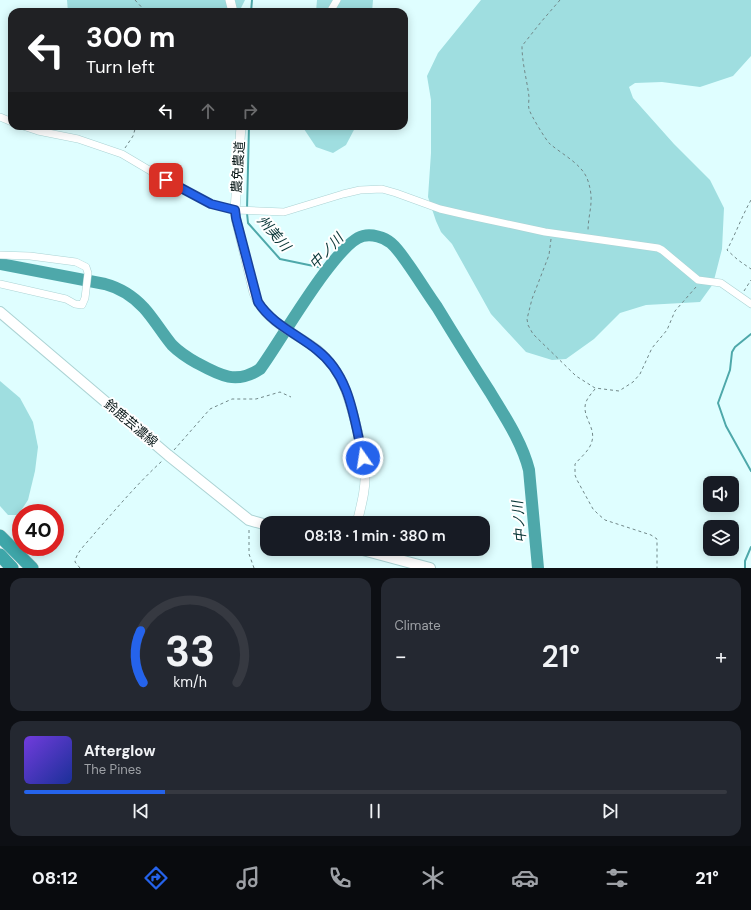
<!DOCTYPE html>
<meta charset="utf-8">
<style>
:root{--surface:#171b24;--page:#242831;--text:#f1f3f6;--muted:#9ea1a6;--line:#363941;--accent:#2563eb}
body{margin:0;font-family:"DM Sans","Noto Sans JP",sans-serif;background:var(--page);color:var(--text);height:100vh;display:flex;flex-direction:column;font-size:15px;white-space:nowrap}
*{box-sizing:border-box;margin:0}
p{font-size:13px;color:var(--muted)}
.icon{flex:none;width:22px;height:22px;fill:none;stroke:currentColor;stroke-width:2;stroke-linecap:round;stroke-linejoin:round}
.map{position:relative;height:568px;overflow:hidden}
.panel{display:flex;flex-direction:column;gap:10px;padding:10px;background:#0d0f14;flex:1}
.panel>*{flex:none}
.banner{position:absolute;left:8px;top:8px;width:400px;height:122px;border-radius:12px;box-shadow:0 2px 10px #0003;background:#202124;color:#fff;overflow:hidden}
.fabs{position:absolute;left:703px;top:476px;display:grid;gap:8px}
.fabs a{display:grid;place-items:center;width:36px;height:36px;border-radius:8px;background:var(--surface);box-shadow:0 2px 10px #0003;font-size:20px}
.speed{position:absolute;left:12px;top:504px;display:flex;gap:8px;font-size:20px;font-weight:700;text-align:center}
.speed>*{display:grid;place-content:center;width:52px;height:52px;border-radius:50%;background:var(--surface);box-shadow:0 2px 10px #0003;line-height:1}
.speed .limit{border:6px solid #d22;background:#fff;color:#111}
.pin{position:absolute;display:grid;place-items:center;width:34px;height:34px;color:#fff;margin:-17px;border-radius:8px;box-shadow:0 2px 6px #0006}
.me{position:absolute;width:44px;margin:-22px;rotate:347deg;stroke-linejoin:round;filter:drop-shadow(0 0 3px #0008)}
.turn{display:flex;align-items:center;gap:14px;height:84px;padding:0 12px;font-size:18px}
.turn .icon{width:52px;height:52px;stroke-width:2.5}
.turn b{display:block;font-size:28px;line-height:34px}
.lanes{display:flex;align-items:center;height:38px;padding:0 12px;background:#0003;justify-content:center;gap:20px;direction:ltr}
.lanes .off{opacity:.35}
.big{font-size:30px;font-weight:600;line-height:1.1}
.panel .tile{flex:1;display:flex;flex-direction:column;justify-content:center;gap:6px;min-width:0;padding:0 14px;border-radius:12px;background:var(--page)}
.panel .dial{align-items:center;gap:0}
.dial svg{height:104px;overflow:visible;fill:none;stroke:var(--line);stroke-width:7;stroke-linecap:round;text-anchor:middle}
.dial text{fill:var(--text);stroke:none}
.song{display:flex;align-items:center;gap:12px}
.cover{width:48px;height:48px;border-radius:6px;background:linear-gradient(135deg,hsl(260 70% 55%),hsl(230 70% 35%))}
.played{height:4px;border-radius:2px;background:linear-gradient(90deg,var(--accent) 20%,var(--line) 20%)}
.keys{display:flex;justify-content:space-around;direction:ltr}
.heat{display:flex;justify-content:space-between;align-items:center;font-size:22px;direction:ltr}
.panel .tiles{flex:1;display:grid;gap:10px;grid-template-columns:1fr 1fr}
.tile:last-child{grid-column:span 2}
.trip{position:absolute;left:260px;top:516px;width:230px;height:40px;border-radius:12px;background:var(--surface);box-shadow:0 2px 10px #0003;font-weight:600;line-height:40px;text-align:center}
.menu{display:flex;height:64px;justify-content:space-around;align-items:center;background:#090b0e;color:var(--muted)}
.menu .icon{width:28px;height:28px}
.menu .selected{color:var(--accent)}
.menu b{font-size:18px;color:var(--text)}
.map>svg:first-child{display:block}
</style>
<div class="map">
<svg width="751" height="568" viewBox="0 0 751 568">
<rect width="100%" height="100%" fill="#dffeff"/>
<g fill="#9fdee0">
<path d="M67 0H245L239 12H68Z"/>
<path d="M317 0H373L372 12H316Z"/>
<path d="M481 0H751V56L733 76 700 87 662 82 635 83 629 87 633 98 674 144 710 180 724 208 722 249 713 284 700 302 646 305 620 313 594 339 566 359 552 360 526 352 491 314 452 244 441 232 436 221 428 197 431 153V100L427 76 438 53Z"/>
<path d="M302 126H356L346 145 333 153 316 147Z"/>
<path d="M0 381 20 398 33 422 38 447 35 471 28 500 18 515H8L0 506Z"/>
</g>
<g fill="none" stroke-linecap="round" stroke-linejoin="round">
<g stroke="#4ea8aa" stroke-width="2">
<path d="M251 12 252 0"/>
<path d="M247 209 249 126"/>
<path d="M247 213 248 223 280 259 328 269"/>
<path d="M751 334 735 347 732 352 730 370 718 403 726 426 751 471"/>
<path d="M745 568V561L751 547"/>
</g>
<path stroke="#4ea8aa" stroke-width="12" d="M0 264 105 284C120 288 133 296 144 308 154 319 162 333 172 345 179 352 188 358 197 363 219 375 236 385 260 369 279 344 336 242 363 236 372 234 384 237 391 243 398 249 403 257 408 264 418 278 427 293 437 307 454 335 472 364 490 392 505 417 522 442 529 470L538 568"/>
<g stroke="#acd3d4" stroke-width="8">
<g id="minor">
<path d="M330 12 337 0"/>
<path d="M0 117 12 122"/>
<path d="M23 126 38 131 78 139 122 154 176 186 211 204 235 210 284 212 343 194 360 190 382 189 396 193 440 209 466 215 545 232 658 248 662 250 698 280 721 283 751 304"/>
<path d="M0 255 30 256 76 262 86 267 88 273 85 298 82 305 75 304 66 299 0 284"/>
</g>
</g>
<g stroke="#acd3d4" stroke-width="10">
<g id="tertiary">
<path d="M230 0 233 12"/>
<path d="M241 126 235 210 236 219 254 293C265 323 295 332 318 350 344 372 350 402 358 433 360 446 364 459 365 472 366 489 361 506 357 523"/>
</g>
</g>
<g stroke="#acd3d4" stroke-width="12">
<g id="secondary">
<path d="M0 312 168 455 249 520 267 525"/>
<path d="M359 549 430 568"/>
</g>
</g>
<g stroke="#e1e3e3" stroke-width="14">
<g id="motorway">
<path d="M0 536 32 568"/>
<path d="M0 555 12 568"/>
</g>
</g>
<g stroke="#718788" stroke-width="1" stroke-dasharray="3 3" stroke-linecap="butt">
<path d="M135 0 146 12"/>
<path d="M560 0 541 22 522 46C522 63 527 80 529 97 529 101 528 106 529 109 530 114 546 140 549 143 561 154 583 164 588 181 595 202 588 212 588 232"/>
<path d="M125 148 133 136 136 126"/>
<path d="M751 200C742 216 736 233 727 250L738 260 751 269"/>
<path d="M551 239 549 255 532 299 527 319 528 325 533 334 576 376 595 388 619 391 633 382 640 374 652 348 667 330 675 311 696 287"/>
<path d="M744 291 751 280"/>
<path d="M595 389C592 393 588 397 586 402 581 416 596 427 592 441 590 450 581 457 575 464V475L577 480 593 509 598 514 605 520 651 535 657 539V568"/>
<path d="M174 450 210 409 232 399H256L280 392 291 397"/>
<path d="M249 530V554L254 568"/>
<path d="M80 568 75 562C76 552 88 542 94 534 116 509 137 484 162 461"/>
</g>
<use href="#minor" stroke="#fff" stroke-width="7"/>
<use href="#tertiary" stroke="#fff" stroke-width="9"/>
<use href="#secondary" stroke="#fff" stroke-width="10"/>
<use href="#motorway" stroke="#3ea6a9" stroke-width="13"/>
</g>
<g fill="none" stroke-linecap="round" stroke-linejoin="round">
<g stroke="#184099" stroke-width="10">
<path id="route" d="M166 180 211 204 235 210 236 218 258 302C272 324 297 334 317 350 351 376 354 420 363 458"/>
</g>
<use href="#route" stroke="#2563eb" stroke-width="7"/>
</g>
<g text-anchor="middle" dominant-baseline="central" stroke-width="4" stroke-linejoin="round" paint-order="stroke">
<g font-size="13" fill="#081717" stroke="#fff">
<text transform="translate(238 167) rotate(-86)">農免農道</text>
<text transform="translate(131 423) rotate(40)">鈴鹿芸濃線</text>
</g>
<g font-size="14" font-style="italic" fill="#093637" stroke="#fff">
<text transform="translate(274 233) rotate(49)">州美川</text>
<text transform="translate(326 251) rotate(-47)">中ノ川</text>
<text transform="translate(519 522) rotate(-95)">中ノ川</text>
</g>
</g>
</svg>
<div class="fabs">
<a><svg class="icon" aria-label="sound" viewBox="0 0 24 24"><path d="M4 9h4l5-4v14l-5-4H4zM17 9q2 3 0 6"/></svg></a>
<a><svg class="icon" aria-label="layers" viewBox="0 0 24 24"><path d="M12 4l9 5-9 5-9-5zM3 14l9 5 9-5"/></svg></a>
</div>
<div class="speed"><div class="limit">40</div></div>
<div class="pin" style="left:166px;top:180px;background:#d93025"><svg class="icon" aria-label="arrive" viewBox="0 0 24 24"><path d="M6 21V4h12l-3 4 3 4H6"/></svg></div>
<svg class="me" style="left:363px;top:458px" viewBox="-20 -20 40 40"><circle r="17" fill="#2563eb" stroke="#fff" stroke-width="3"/><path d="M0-11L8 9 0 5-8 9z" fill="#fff"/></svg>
<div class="trip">08:13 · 1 min · 380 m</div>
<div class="banner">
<div class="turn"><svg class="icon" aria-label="left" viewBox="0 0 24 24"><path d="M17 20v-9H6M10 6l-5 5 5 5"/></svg><div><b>300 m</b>Turn left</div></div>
<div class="lanes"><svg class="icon" aria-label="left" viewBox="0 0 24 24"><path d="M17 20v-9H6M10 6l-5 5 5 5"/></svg><svg class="icon off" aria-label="ahead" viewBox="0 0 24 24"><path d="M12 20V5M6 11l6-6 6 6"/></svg><svg class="icon off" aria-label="right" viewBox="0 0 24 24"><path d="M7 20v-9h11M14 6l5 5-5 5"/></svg></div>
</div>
</div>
<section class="panel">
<div class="tiles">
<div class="tile dial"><svg viewBox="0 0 100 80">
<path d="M14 69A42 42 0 1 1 86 69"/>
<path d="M14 69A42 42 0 0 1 12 29" stroke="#2563eb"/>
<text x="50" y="56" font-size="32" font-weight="700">33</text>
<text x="50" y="72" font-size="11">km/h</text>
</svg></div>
<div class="tile"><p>Climate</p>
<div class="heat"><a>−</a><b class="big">21°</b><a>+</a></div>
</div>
<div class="tile">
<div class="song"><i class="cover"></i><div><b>Afterglow</b><p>The Pines</p></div></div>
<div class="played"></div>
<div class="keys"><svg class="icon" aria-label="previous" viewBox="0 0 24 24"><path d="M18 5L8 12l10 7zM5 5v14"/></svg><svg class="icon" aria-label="pause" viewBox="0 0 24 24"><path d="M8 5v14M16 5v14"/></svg><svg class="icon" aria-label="next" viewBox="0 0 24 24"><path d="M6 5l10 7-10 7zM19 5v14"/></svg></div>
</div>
</div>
</section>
<nav class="menu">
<b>08:12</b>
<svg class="icon selected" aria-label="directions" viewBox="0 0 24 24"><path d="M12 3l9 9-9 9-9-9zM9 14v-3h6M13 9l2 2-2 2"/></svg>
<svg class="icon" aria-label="music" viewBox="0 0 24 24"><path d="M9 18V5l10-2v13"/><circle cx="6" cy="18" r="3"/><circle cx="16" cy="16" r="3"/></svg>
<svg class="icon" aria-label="phone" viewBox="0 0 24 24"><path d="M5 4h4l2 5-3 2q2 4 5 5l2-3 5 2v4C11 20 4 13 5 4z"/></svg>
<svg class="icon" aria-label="climate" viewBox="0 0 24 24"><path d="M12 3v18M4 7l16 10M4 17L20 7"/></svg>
<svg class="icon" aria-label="car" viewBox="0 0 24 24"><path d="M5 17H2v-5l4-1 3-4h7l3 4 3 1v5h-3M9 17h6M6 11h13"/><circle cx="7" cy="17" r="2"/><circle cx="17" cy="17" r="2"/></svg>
<svg class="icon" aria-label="filters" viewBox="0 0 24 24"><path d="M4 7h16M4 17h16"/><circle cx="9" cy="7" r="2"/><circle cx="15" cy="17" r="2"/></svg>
<b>21°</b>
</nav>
